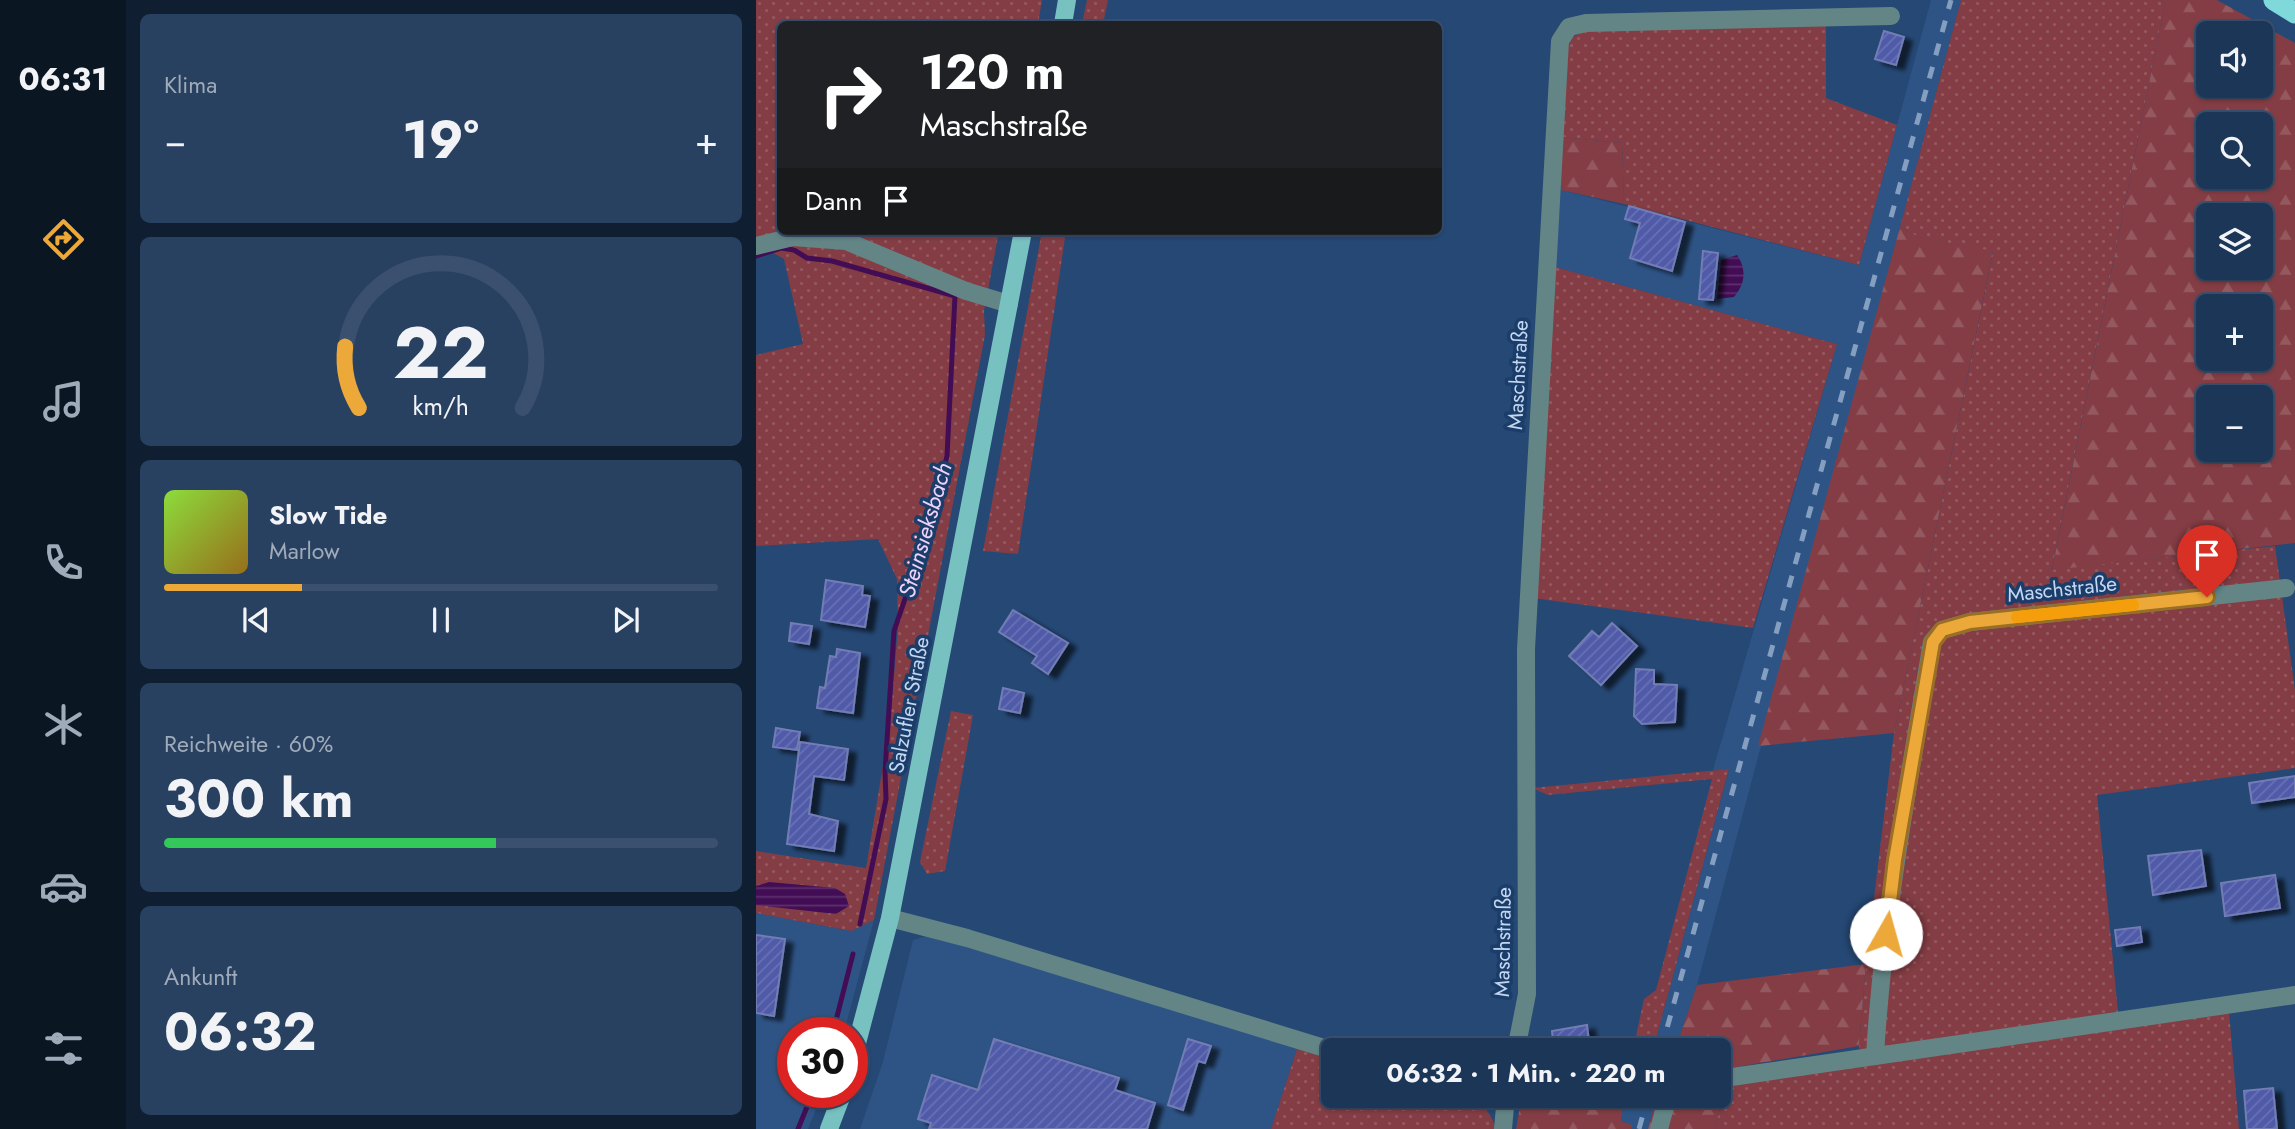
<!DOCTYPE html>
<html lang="de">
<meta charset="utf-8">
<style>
:root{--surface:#1c3658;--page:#294161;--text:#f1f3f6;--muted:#a0abba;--line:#3a506e;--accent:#eca93a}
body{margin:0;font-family:Jost,sans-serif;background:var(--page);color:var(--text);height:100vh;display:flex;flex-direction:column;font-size:26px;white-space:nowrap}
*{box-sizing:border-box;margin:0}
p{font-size:23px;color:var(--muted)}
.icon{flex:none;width:38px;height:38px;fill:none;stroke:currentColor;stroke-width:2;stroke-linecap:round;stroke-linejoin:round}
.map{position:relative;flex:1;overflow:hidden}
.details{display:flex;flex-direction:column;gap:14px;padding:14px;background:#0f1e30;width:630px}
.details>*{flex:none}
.banner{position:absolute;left:21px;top:21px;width:665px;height:214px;border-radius:10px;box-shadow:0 2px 5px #0004,0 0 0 2px var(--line);background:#202124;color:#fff;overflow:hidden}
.buttons{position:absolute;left:1440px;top:21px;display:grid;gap:14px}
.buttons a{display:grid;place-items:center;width:77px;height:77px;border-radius:10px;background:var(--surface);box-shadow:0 2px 5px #0004,0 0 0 2px var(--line);font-size:35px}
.speed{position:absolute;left:21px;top:1017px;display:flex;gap:14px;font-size:35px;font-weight:700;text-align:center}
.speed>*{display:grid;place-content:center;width:91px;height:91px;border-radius:50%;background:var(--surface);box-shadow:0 2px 5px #0004,0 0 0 2px var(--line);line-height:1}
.speed .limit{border:10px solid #d22;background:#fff;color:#111}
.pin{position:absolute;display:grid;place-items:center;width:60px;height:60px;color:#fff;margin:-72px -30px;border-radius:50% 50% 50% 0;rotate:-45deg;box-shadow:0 0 7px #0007}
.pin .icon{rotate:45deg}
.me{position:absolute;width:77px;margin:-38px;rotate:7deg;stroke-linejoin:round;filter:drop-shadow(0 0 5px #0008)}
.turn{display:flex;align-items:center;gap:24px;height:147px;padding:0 28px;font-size:32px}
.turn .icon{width:91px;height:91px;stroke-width:2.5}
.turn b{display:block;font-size:49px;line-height:60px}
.then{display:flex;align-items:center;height:66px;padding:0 28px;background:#0003;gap:14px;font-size:26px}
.big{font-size:52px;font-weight:700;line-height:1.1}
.details .widget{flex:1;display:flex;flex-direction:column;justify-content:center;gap:10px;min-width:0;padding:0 24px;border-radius:10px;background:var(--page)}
.details .dial{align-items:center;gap:0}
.dial svg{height:182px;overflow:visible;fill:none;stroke:var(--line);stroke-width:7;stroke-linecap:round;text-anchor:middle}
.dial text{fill:var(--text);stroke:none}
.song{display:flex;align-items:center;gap:21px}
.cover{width:84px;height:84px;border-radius:10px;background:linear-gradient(135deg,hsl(90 70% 55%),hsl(40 70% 35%))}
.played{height:7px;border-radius:4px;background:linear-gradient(90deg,var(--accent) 25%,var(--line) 25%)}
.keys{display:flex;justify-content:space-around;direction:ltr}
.heat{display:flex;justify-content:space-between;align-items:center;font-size:38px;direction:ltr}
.charge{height:10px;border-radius:5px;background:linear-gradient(90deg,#34c759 60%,var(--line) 0)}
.trip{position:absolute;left:565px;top:1038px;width:410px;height:70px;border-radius:10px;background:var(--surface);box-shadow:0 2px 5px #0004,0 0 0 2px var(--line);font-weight:700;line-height:70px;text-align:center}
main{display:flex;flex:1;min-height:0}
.tabs{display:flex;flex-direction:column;width:126px;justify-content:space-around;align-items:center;background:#0b1623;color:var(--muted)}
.tabs .icon{width:49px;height:49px}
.tabs .on{color:var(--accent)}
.tabs b{font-size:32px;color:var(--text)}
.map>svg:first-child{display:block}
</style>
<main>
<nav class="tabs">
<b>06:31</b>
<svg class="icon on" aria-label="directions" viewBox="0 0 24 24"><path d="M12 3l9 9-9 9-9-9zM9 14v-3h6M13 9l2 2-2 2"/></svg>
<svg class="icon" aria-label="music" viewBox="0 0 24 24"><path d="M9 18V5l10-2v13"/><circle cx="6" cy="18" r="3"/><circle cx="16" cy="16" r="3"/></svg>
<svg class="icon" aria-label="phone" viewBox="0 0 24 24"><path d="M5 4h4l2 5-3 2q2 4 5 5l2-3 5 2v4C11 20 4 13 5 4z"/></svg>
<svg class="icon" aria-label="climate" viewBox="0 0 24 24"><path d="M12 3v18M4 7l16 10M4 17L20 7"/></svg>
<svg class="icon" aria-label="car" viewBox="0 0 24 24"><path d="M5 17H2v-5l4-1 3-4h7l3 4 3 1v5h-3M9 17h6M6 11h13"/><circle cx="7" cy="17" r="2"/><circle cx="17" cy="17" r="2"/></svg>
<svg class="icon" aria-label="filters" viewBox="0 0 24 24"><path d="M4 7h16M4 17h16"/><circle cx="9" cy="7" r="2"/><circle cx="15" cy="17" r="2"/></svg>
</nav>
<section class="details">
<div class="widget"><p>Klima</p>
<div class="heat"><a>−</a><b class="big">19°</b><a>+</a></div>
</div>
<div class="widget dial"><svg viewBox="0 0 100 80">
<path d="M14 69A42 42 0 1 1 86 69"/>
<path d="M14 69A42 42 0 0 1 8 42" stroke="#eca93a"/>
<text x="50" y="56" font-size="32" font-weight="700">22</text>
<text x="50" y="72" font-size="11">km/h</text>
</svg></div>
<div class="widget">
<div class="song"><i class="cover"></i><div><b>Slow Tide</b><p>Marlow</p></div></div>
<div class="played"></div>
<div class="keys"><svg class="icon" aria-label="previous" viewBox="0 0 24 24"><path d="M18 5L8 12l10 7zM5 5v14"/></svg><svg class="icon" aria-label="pause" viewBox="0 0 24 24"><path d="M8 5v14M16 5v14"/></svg><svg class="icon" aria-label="next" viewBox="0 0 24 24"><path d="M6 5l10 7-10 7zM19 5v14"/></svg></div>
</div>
<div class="widget"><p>Reichweite · 60%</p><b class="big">300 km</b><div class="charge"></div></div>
<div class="widget"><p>Ankunft</p><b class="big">06:32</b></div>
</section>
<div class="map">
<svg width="1539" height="1129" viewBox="0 0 1539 1129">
<defs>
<pattern id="green-dots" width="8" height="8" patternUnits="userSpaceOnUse" patternTransform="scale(1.75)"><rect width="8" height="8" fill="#843d44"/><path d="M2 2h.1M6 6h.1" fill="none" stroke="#94585f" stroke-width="1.8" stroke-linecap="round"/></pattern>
<pattern id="forest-firs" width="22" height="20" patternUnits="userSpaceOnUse" patternTransform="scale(1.75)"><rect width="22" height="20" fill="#843d44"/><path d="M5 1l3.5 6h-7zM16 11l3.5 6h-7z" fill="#94585f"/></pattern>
<pattern id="water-rules" width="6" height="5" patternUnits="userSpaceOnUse" patternTransform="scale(1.75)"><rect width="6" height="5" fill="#420d54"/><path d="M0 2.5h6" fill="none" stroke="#5c306d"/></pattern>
<pattern id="building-hatch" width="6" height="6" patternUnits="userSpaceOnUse" patternTransform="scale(1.75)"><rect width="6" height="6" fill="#505aa8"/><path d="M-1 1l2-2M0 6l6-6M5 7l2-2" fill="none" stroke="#6871b4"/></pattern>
<filter id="shadow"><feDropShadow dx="8" dy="4.5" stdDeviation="2" flood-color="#0009"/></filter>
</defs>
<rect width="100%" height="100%" fill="#254875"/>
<g fill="#2e5486">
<path d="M1175 0H1205L941 985 919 1050H897L973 770H957L1081 344 799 267 805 190 1103 265Z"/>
<path d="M0 913 95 931 118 920 88 1032H37V1092H67L52 1129H0Z"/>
<path d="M171 936 208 942 541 1049 515 1129H104L127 1062 157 940Z"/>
<path d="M868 1096H901L892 1129H875V1125L865 1121Z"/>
</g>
<g fill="url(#green-dots)">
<path d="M0 0H286L282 24H24V231H243L228 311 229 335 118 920 95 931 0 913V851L110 868 134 723 142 627 141 579 122 539 0 546V355L47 344 28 259 0 243Z"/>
<path d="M331 0H352L347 24H326Z"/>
<path d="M1205 0H1405L1409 3 1296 569 1519 546 1539 690V768L1341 795 1362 1012 1472 999 1483 1129H959L970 1084 1108 1064 1103 1046 1110 964 1138 733 1237 252 1162 237 1144 227Z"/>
<path d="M1070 22V98L1141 125 1103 265 868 204 866 143 805 137 810 48 817 37 831 29Z"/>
<path d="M286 231H310L262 554 227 551Z"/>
<path d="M799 267 1081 344 997 628 777 598Z"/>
<path d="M195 711 217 715 189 871 171 874 164 862Z"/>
<path d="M973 769 897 1050H877L888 999 900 990 956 779 792 795 776 788Z"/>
<path d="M541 1049 577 1060 578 1096C610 1096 696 1088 721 1103 732 1109 736 1117 740 1129H515Z"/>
</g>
<g fill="url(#forest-firs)" fill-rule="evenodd">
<path d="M1405 0H1461L1539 43V543L1296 570 1409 3ZM1452 33H1505V86H1452ZM1505 124V177H1452V124ZM1505 215V268H1452V215ZM1505 306V359H1452V306ZM1505 397V450H1452V397Z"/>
<path d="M805 137 866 143 868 204 805 190Z"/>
<path d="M1144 227 1162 237 1237 251 1138 733 1002 746Z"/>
<path d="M1110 964 1103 1046 963 1070 962 1050H919L941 985Z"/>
<path d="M970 1084 959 1129H892L901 1096H962L963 1085Z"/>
<path d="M859 1096H868L865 1121 876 1125 875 1129H760L764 1106Z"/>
</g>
<g fill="url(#water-rules)">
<path d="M981 255C991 270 989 284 978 297L961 299 965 260Z"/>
<path d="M13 882 79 888 89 894 93 906 80 914 0 905V886Z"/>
</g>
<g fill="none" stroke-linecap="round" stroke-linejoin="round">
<g stroke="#420d54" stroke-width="5">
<path d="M0 256 25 248 38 250 51 258 76 261 199 296 191 456 175 523 138 631 129 772 130 799 104 924"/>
<path d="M77 1032 97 954"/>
<path d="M42 1129 57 1092"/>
</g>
</g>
<g fill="url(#building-hatch)" stroke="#737db5" stroke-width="2" filter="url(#shadow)">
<path d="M1128 31 1148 37 1140 65 1119 59Z"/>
<path d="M873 206 929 222 916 271 874 258 884 223 869 219Z"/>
<path d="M947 251 962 253 957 300 943 299Z"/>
<path d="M70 580 107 586 106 595 114 596 109 627 65 620Z"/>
<path d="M257 610 312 643 292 674 276 663 281 656 243 632Z"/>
<path d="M35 623 56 626 53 644 33 641Z"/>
<path d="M856 623 881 646 845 685 813 656 836 631 843 637Z"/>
<path d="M81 649 104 653 97 713 61 708 64 687 69 688 74 656 80 657Z"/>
<path d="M880 669 898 670V684L921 685 919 722 886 724 878 716Z"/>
<path d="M247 688 268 693 264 713 243 709Z"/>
<path d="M20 728 44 732 41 750 17 747Z"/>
<path d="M44 742 92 749 88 780 58 776 53 814 82 821 78 851 31 844Z"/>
<path d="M1539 776V797L1496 803 1493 783Z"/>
<path d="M1445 850 1450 886 1397 895 1392 856Z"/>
<path d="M1519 875 1524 908 1469 916 1465 883Z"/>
<path d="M1384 927 1386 942 1361 946 1359 930Z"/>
<path d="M0 935 29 939 18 1016 0 1013Z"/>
<path d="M831 1025 834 1050H798L796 1031Z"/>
<path d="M238 1039 363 1078 359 1090 399 1103 391 1129H173L175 1123 162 1119 176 1075 222 1090Z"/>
<path d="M432 1039 455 1046 449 1063 442 1061 427 1110 412 1105Z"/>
<path d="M1517 1088 1521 1129H1491L1488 1091Z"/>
</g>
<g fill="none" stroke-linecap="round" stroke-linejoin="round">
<g stroke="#638585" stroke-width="18">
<path d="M0 246 37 237 90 241 210 291 253 304"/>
<path d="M134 918 211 938 578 1051"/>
<path d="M760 1050 771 994 770 649 804 41 813 27 830 23 1135 16"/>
<path d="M1119 1056C1127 917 1153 780 1176 642L1186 630 1214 622 1530 588"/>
<path d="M962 1079 1539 995"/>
<path d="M726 1096 749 1099 801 1096"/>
<path d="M747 1129 750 1096"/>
<path d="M903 1129 912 1096"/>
</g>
<g stroke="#78c1c1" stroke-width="18">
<path d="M307 24 311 0"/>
<path d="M96 1062 134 918 267 231"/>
<path d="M73 1129 87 1092"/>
</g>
<path stroke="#7fd8d9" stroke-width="21" d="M1518 0 1539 13"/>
<g stroke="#859fc1" stroke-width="5" stroke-dasharray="12 12" stroke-linecap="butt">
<path d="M905 1050 1195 0"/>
<path d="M883 1129 892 1096"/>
</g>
</g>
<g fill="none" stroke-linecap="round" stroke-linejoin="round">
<g stroke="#996e26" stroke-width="18">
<path id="route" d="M1130 934 1139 860 1177 642 1186 630 1214 622 1451 597"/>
</g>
<use href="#route" stroke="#eca93a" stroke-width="12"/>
<path stroke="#f59e0b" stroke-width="12" d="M1261 617 1377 605"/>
</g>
<g text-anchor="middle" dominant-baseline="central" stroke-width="7" stroke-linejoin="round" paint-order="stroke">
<g font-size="21" fill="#c3d7f2" stroke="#1b3d69">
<text transform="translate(762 375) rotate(-87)">Maschstraße</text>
<text transform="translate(1306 589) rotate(-6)">Maschstraße</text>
<text transform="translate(153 705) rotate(-79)">Salzufler Straße</text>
<text transform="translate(747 942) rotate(-89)">Maschstraße</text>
</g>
<g font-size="23" font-style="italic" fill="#efd3fb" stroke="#1b3d69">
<text transform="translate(169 530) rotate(-74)">Steinsieksbach</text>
</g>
</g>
</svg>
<div class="buttons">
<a><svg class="icon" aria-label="sound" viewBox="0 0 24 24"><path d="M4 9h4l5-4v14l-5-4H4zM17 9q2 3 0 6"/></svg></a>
<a><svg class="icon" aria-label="search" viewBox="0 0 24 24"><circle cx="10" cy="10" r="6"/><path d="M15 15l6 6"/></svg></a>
<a><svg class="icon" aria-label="layers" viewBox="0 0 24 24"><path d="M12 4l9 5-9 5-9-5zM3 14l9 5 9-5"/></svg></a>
<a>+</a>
<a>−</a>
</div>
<div class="speed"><div class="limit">30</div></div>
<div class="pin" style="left:1451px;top:597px;background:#d93025"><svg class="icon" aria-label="arrive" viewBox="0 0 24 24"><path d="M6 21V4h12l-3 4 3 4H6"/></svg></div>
<svg class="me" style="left:1130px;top:934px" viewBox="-20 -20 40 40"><circle r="19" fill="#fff"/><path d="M0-13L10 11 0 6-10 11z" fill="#eca93a"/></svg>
<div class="trip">06:32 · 1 Min. · 220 m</div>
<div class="banner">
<div class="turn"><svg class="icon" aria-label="right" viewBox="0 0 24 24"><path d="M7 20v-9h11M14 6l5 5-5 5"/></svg><div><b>120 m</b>Maschstraße</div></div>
<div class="then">Dann<svg class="icon" aria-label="arrive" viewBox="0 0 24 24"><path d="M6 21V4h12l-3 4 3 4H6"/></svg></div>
</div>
</div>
</main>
